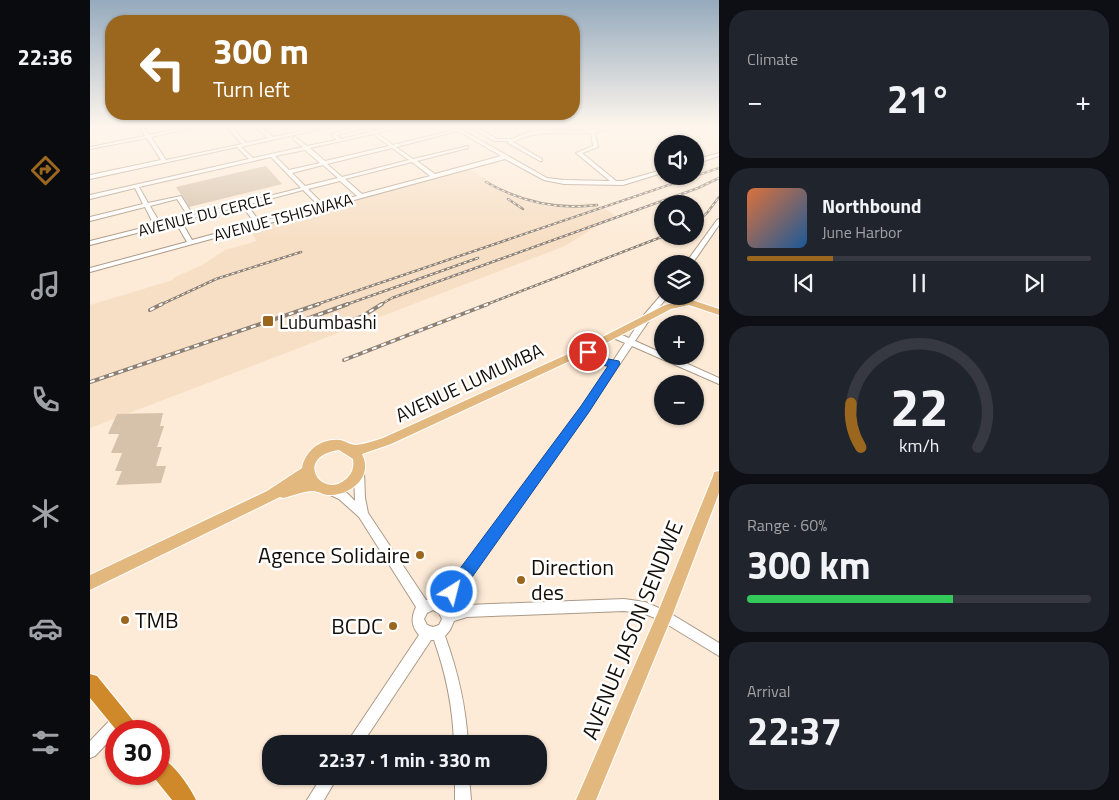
<!DOCTYPE html>
<meta charset="utf-8">
<style>
:root{--surface:#171b24;--page:#20242c;--text:#f1f3f6;--muted:#9ea1a6;--line:#363941;--accent:#9b661e}
body{margin:0;font-family:"Titillium Web",sans-serif;background:var(--page);color:var(--text);height:100vh;display:flex;flex-direction:column;font-size:19px;white-space:nowrap}
*{box-sizing:border-box;margin:0}
p{font-size:16px;color:var(--muted)}
.icon{flex:none;width:28px;height:28px;fill:none;stroke:currentColor;stroke-width:2;stroke-linecap:round;stroke-linejoin:round}
.map{position:relative;flex:1;overflow:hidden}
.drawer{display:flex;flex-direction:column;gap:10px;padding:10px;background:#0d0f14;width:400px}
.drawer>*{flex:none}
.top-card{position:absolute;left:15px;top:15px;width:475px;height:105px;border-radius:20px;box-shadow:0 1px 4px #0004;background:#9b661e;color:#fff;overflow:hidden}
.tools{position:absolute;left:564px;top:135px;display:grid;gap:10px}
.tools a{display:grid;place-items:center;width:50px;height:50px;border-radius:50%;background:var(--surface);box-shadow:0 1px 4px #0004;font-size:25px}
.speed{position:absolute;left:15px;top:720px;display:flex;gap:10px;font-size:25px;font-weight:700;text-align:center}
.speed>*{display:grid;place-content:center;width:65px;height:65px;border-radius:50%;background:var(--surface);box-shadow:0 1px 4px #0004;line-height:1}
.speed .limit{border:8px solid #d22;background:#fff;color:#111}
.pin{position:absolute;display:grid;place-items:center;width:42px;height:42px;color:#fff;margin:-21px;border:2px solid #fff;border-radius:50%;box-shadow:0 1px 5px #0007}
.me{position:absolute;width:55px;margin:-28px;rotate:36deg;stroke-linejoin:round;filter:drop-shadow(0 0 4px #0008)}
.turn{display:flex;align-items:center;gap:18px;height:105px;padding:0 25px;font-size:22px}
.turn .icon{width:65px;height:65px;stroke-width:2.5}
.turn b{display:block;font-size:35px;line-height:42px}
.big{font-size:38px;font-weight:700;line-height:1.1}
.drawer .card{flex:1;display:flex;flex-direction:column;justify-content:center;gap:8px;min-width:0;padding:0 18px;border-radius:20px;background:var(--page)}
.drawer .dial{align-items:center;gap:0}
.dial svg{height:130px;overflow:visible;fill:none;stroke:var(--line);stroke-width:7;stroke-linecap:round;text-anchor:middle}
.dial text{fill:var(--text);stroke:none}
.song{display:flex;align-items:center;gap:15px}
.cover{width:60px;height:60px;border-radius:8px;background:linear-gradient(135deg,hsl(20 70% 55%),hsl(210 70% 35%))}
.played{height:5px;border-radius:2px;background:linear-gradient(90deg,var(--accent) 25%,var(--line) 25%)}
.keys{display:flex;justify-content:space-around;direction:ltr}
.heat{display:flex;justify-content:space-between;align-items:center;font-size:28px;direction:ltr}
.charge{height:8px;border-radius:4px;background:linear-gradient(90deg,#34c759 60%,var(--line) 0)}
.trip{position:absolute;left:172px;top:735px;width:285px;height:50px;border-radius:20px;background:var(--surface);box-shadow:0 1px 4px #0004;font-weight:700;line-height:50px;text-align:center}
main{display:flex;flex:1;min-height:0}
.dock{display:flex;flex-direction:column;width:90px;justify-content:space-around;align-items:center;background:#090b0e;color:var(--muted)}
.dock .icon{width:35px;height:35px}
.dock .on{color:var(--accent)}
.dock b{font-size:22px;color:var(--text)}
.map>svg:first-child{display:block}
</style>
<main>
<nav class="dock">
<b>22:36</b>
<svg class="icon on" aria-label="directions" viewBox="0 0 24 24"><path d="M12 3l9 9-9 9-9-9zM9 14v-3h6M13 9l2 2-2 2"/></svg>
<svg class="icon" aria-label="music" viewBox="0 0 24 24"><path d="M9 18V5l10-2v13"/><circle cx="6" cy="18" r="3"/><circle cx="16" cy="16" r="3"/></svg>
<svg class="icon" aria-label="phone" viewBox="0 0 24 24"><path d="M5 4h4l2 5-3 2q2 4 5 5l2-3 5 2v4C11 20 4 13 5 4z"/></svg>
<svg class="icon" aria-label="climate" viewBox="0 0 24 24"><path d="M12 3v18M4 7l16 10M4 17L20 7"/></svg>
<svg class="icon" aria-label="car" viewBox="0 0 24 24"><path d="M5 17H2v-5l4-1 3-4h7l3 4 3 1v5h-3M9 17h6M6 11h13"/><circle cx="7" cy="17" r="2"/><circle cx="17" cy="17" r="2"/></svg>
<svg class="icon" aria-label="filters" viewBox="0 0 24 24"><path d="M4 7h16M4 17h16"/><circle cx="9" cy="7" r="2"/><circle cx="15" cy="17" r="2"/></svg>
</nav>
<div class="map">
<svg width="629" height="800" viewBox="0 0 629 800">
<rect width="100%" height="100%" fill="#fdebd7"/>
<path fill="#f7dfc5" d="M377 168 426 197 468 205 506 203 525 215 475 246 0 428V305L83 280V278L112 265 135 250 167 241 158 228Z"/>
<g fill="#d6c1aa">
<path d="M176 166 192 184 99 207 86 187Z"/>
<path d="M73 413 70 426H74L67 447H72L66 466H76L71 483 26 485 32 471H25L32 453H21L29 434H18L27 414Z"/>
</g>
<g fill="none" stroke-linecap="round" stroke-linejoin="round">
<g stroke="#ab9a88" stroke-width="2">
<g id="minor">
<path d="M50 127H54L59 135 97 127H107L61 137 76 160 152 144 137 127H142L156 143 178 138 166 127H171L183 137 230 127H239L151 147 163 158 213 147 203 139V138L205 137 217 146 247 140 242 136V134C256 130 272 122 284 131L301 127H310L287 133 303 145 364 130 361 127H367L457 178 474 180 520 181 486 153 503 146 501 133C473 135 449 128 423 142L452 159V161H450L418 143V141H404L380 127H386L407 139H422L439 132 451 130 492 131 524 127 505 133 508 147 492 153 526 181H533L572 170V173L533 185 474 184 454 180 415 159 0 272V268L97 242 86 223 0 245V241L64 225 55 207 0 221V217L53 204 45 188 0 199V195L159 159 147 147 0 179V175L71 160 57 138 0 149V147L55 136ZM274 128 280 132 251 139 247 135ZM368 131 411 156 345 174 327 161 378 148V146L323 159 306 147ZM283 134 299 146 235 161 220 148ZM302 148 319 160 252 177 237 164ZM215 150 230 163 199 170 185 156ZM181 157 211 188 103 215 91 196 58 203 49 187ZM322 162 340 176 272 194 255 179ZM233 165 248 178 215 186 202 173ZM250 181 267 196 234 205 218 189ZM213 190 229 206 170 222 157 205ZM87 199 98 216 70 223 60 206ZM152 206 165 223 102 240 91 221Z"/>
<path d="M629 153V156L605 164V160Z"/>
<path d="M629 219V225L602 264H595L627 220Z"/>
<path d="M572 294V296H578L560 319 545 341 572 353V356H580L629 378V384L542 346 498 411 359 606 361 610 377 605 534 599 555 602 578 612 629 643V656L570 620 555 614 534 611 377 617 364 621 360 630 355 636C368 672 376 706 378 744H364C363 707 356 674 344 640H341L272 744H256L329 635C321 626 321 618 326 607L269 517 249 499 236 493 235 490 236 487 240 486 257 493 265 501 264 472 266 469 269 468 272 469 274 472 275 498 278 513 336 600 343 598 349 600 492 407 519 366C507 364 499 360 493 349L494 347H500C505 357 512 360 523 361L535 343 521 337 520 335 521 333H527L539 338 554 315ZM343 610 349 613 352 619 349 625 343 627 337 625 334 619 337 613Z"/>
<path d="M582 296H592L603 302 599 304H596Z"/>
<path d="M30 713 35 715 37 720 35 725 29 731H26V734L5 756 0 758V741L25 715Z"/>
<path d="M232 776H248L234 800H217Z"/>
<path d="M365 776H379L381 800H365Z"/>
</g>
</g>
<g stroke="#fff" stroke-width="2">
<g id="major">
<path d="M599 299 629 309V315L599 305 581 309 497 353 301 444 272 454C284 477 260 496 238 495 233 495 228 491 223 491 214 491 202 496 193 498L190 497 0 590V575L177 491 212 468C215 450 232 438 250 440 256 441 260 445 266 445 275 444 284 441 293 438L489 349 575 305ZM249 450 263 459C264 466 263 472 258 477 234 503 201 457 249 450Z"/>
<path d="M629 471V493L582 616 506 800H486L568 612 623 476 624 472Z"/>
</g>
</g>
<g stroke="#fff" stroke-width="2">
<g id="highway">
<path d="M0 674 7 676 46 724 49 731H27L0 698Z"/>
<path d="M69 757C82 761 100 787 106 800H82L61 774H69Z"/>
</g>
</g>
<use href="#minor" fill="#fff" fill-rule="evenodd"/>
<use href="#major" fill="#e2b87f" fill-rule="evenodd"/>
<use href="#highway" fill="#cf892a" fill-rule="evenodd"/>
<g stroke="#8e8174" stroke-width="2.5">
<g id="rail-far1">
<path d="M396 182C431 202 467 210 507 205"/>
<path d="M418 199 433 209"/>
<path d="M605 223 617 213 629 197"/>
<path d="M70 305 126 279 211 252"/>
<path d="M225 305 629 168"/>
<path d="M255 305 388 258"/>
<path d="M290 305 302 298 608 188 629 178"/>
<path d="M395 305 574 236"/>
</g>
</g>
<g stroke="#8e8174" stroke-width="4">
<g id="rail">
<path d="M60 310 72 304"/>
<path d="M252 324 271 317 292 304"/>
<path d="M200 325 258 304"/>
<path d="M254 360 398 304"/>
<path d="M0 382 229 304"/>
</g>
</g>
<use href="#rail-far1" stroke="#fff" stroke-width="1" stroke-dasharray="3" stroke-linecap="butt"/>
<use href="#rail" stroke="#fff" stroke-width="2" stroke-dasharray="5" stroke-linecap="butt"/>
</g>
<linearGradient id="sky" x2="0" y2="1"><stop stop-color="#95aabd"/><stop offset="0.53" stop-color="#fef6ed"/><stop offset="1" stop-color="#fef6ed" stop-opacity="0"/></linearGradient>
<rect width="629" height="239" fill="url(#sky)"/>
<path fill="#1a73e8" stroke="#114b97" d="M498 349 513 358 529 361 530 364 499 412 368 597 362 599 357 597 355 592 357 586 491 406 518 366C508 365 499 361 493 352Z"/>
<g fill="#9b661e" stroke="#fff" stroke-width="2">
<rect x="172" y="315" width="12" height="12" rx="2.5"/>
<circle cx="330" cy="555" r="5"/>
<circle cx="431" cy="580" r="5"/>
<circle cx="35" cy="620" r="5"/>
<circle cx="303" cy="626" r="5"/>
</g>
<g text-anchor="middle" dominant-baseline="central" stroke-width="5" stroke-linejoin="round" paint-order="stroke">
<g font-size="16" fill="#140e07" stroke="#fff">
<text transform="translate(115 214) rotate(-14)">AVENUE DU CERCLE</text>
<text transform="translate(193 217) rotate(-15)">AVENUE TSHISWAKA</text>
</g>
<g font-size="19" fill="#140e07" stroke="#fff" text-anchor="start">
<text x="189" y="321">Lubumbashi</text>
</g>
<g font-size="19" fill="#140e07" stroke="#fff">
<text transform="translate(379 382) rotate(-25)">AVENUE LUMUMBA</text>
</g>
<g font-size="22" fill="#140e07" stroke="#fff" text-anchor="end">
<text x="320" y="555">Agence Solidaire</text>
<text x="441" y="567" text-anchor="start">Direction<tspan x="441" dy="25">des</tspan></text>
<text x="45" y="620" text-anchor="start">TMB</text>
<text x="293" y="626">BCDC</text>
</g>
<g font-size="22" fill="#140e07" stroke="#fff">
<text transform="translate(542 630) rotate(-68)">AVENUE JASON SENDWE</text>
</g>
</g>
</svg>
<div class="tools">
<a><svg class="icon" aria-label="sound" viewBox="0 0 24 24"><path d="M4 9h4l5-4v14l-5-4H4zM17 9q2 3 0 6"/></svg></a>
<a><svg class="icon" aria-label="search" viewBox="0 0 24 24"><circle cx="10" cy="10" r="6"/><path d="M15 15l6 6"/></svg></a>
<a><svg class="icon" aria-label="layers" viewBox="0 0 24 24"><path d="M12 4l9 5-9 5-9-5zM3 14l9 5 9-5"/></svg></a>
<a>+</a>
<a>−</a>
</div>
<div class="speed"><div class="limit">30</div></div>
<div class="pin" style="left:498px;top:352px;background:#d93025"><svg class="icon" aria-label="arrive" viewBox="0 0 24 24"><path d="M6 21V4h12l-3 4 3 4H6"/></svg></div>
<svg class="me" style="left:362px;top:592px" viewBox="-20 -20 40 40"><circle r="17" fill="#1a73e8" stroke="#fff" stroke-width="3"/><path d="M0-11L8 9 0 5-8 9z" fill="#fff"/></svg>
<div class="trip">22:37 · 1 min · 330 m</div>
<div class="top-card">
<div class="turn"><svg class="icon" aria-label="left" viewBox="0 0 24 24"><path d="M17 20v-9H6M10 6l-5 5 5 5"/></svg><div><b>300 m</b>Turn left</div></div>
</div>
</div>
<section class="drawer">
<div class="card"><p>Climate</p>
<div class="heat"><a>−</a><b class="big">21°</b><a>+</a></div>
</div>
<div class="card">
<div class="song"><i class="cover"></i><div><b>Northbound</b><p>June Harbor</p></div></div>
<div class="played"></div>
<div class="keys"><svg class="icon" aria-label="previous" viewBox="0 0 24 24"><path d="M18 5L8 12l10 7zM5 5v14"/></svg><svg class="icon" aria-label="pause" viewBox="0 0 24 24"><path d="M8 5v14M16 5v14"/></svg><svg class="icon" aria-label="next" viewBox="0 0 24 24"><path d="M6 5l10 7-10 7zM19 5v14"/></svg></div>
</div>
<div class="card dial"><svg viewBox="0 0 100 80">
<path d="M14 69A42 42 0 1 1 86 69"/>
<path d="M14 69A42 42 0 0 1 8 42" stroke="#9b661e"/>
<text x="50" y="56" font-size="32" font-weight="700">22</text>
<text x="50" y="72" font-size="11">km/h</text>
</svg></div>
<div class="card"><p>Range · 60%</p><b class="big">300 km</b><div class="charge"></div></div>
<div class="card"><p>Arrival</p><b class="big">22:37</b></div>
</section>
</main>
